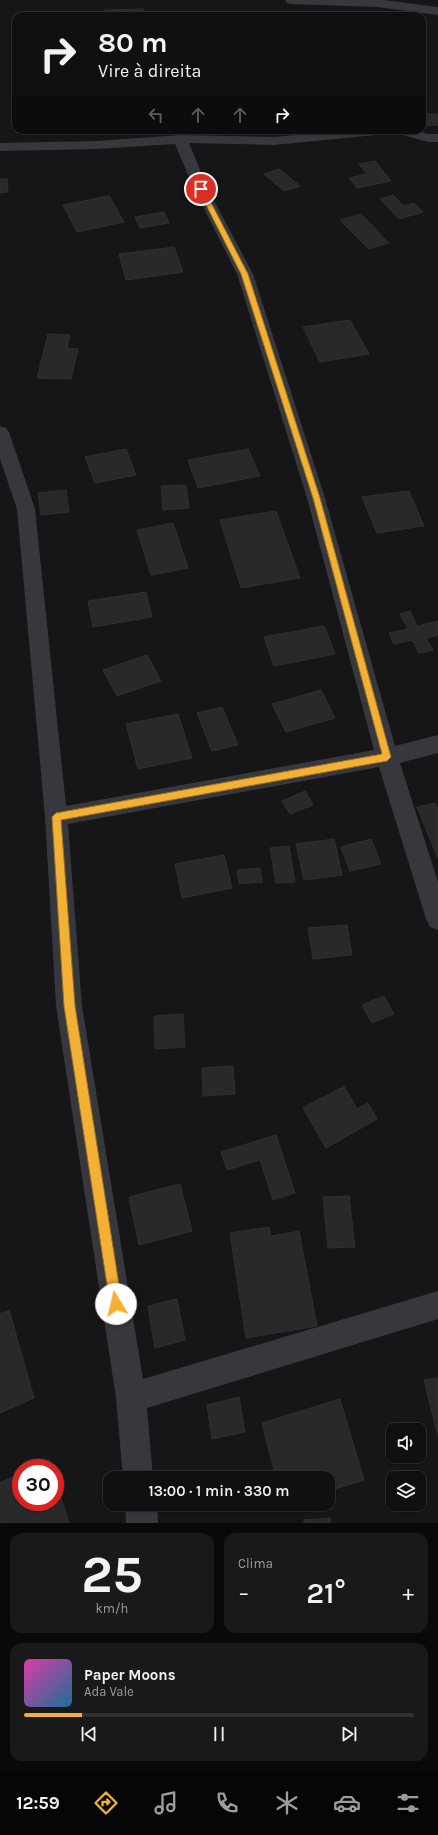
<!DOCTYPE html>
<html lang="pt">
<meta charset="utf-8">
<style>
:root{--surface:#101012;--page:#19191b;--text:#f1f3f6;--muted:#9c9d9f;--line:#303032;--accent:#f2b134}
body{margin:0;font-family:Karla,sans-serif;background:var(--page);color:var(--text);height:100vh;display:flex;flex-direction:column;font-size:15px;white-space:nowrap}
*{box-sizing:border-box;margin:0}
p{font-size:13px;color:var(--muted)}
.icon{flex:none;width:22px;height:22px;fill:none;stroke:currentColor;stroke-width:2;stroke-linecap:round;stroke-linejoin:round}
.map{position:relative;height:1523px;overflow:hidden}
.sheet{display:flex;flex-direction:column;gap:10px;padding:10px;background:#09090a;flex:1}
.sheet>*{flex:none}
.banner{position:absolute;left:12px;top:12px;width:414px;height:122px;border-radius:12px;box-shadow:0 1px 3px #0004,0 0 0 1px var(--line);background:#101012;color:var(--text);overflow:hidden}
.fabs{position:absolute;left:386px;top:1423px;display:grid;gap:8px}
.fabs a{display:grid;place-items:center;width:40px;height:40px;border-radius:8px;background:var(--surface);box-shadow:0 1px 3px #0004,0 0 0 1px var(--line);font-size:20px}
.speed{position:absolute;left:12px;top:1459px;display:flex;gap:8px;font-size:20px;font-weight:700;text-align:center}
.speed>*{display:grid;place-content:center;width:52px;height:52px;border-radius:50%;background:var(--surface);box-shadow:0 1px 3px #0004,0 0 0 1px var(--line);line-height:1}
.speed .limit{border:6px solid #d22;background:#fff;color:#111}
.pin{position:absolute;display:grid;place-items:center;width:34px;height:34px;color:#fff;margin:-17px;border:2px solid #fff;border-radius:50%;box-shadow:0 1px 4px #0007}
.me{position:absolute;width:44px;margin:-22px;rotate:351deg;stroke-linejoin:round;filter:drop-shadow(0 0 3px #0008)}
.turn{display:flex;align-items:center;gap:14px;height:84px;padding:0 20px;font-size:18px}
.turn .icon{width:52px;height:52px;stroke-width:2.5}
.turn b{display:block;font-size:28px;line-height:34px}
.lanes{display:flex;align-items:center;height:38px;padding:0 20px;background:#0003;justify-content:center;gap:20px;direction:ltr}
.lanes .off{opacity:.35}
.big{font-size:30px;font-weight:600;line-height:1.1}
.sheet .card{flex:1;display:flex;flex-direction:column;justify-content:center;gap:6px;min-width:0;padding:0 14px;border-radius:12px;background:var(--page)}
.sheet .dial{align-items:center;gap:0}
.dial b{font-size:52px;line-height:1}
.song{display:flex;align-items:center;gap:12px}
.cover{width:48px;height:48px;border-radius:6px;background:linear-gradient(135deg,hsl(320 70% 55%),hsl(200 70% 35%))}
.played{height:4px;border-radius:2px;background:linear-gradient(90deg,var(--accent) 15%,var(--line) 15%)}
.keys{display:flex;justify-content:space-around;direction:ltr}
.heat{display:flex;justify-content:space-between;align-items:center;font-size:22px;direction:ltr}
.sheet .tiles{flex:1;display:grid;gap:10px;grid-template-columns:1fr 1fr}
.card:last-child{grid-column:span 2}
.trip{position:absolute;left:103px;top:1471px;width:232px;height:40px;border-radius:12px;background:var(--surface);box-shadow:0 1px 3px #0004,0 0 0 1px var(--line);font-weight:600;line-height:40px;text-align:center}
.tabs{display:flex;height:64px;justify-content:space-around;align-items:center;background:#060607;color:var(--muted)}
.tabs .icon{width:28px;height:28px}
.tabs .active{color:var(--accent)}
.tabs b{font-size:18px;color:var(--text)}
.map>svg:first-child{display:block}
</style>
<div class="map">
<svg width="438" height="1523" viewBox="0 0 438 1523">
<rect width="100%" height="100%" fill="#161618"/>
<g fill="#29292c" stroke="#303034">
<path d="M144 9V16H105V10Z"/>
<path d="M422 114H438V125L422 126Z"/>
<path d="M375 161 391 181 357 188 349 178 367 174 359 164Z"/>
<path d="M279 169 300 186 284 191 264 174Z"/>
<path d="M0 179H7L8 192 0 193Z"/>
<path d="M393 195 404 206 414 203 423 212 399 219 380 199Z"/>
<path d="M109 196 124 222 77 232 63 205Z"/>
<path d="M164 212 169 223 140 228 135 217Z"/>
<path d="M361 214 389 243 369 249 340 220Z"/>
<path d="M174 247 183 272 126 280 119 254Z"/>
<path d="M350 320 369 354 320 362 303 327Z"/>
<path d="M48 334 70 335 67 348 78 349 71 379 37 378Z"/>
<path d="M126 449 136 475 95 483 85 457Z"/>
<path d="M248 449 260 476 198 488 188 460Z"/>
<path d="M186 485 189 508 163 510 161 486Z"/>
<path d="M66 490 69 512 41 515 38 493Z"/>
<path d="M409 491 424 526 377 533 362 497Z"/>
<path d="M276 511 300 578 241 588 220 520Z"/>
<path d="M173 523 188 568 151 575 137 530Z"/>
<path d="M146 592 152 617 93 627 88 601Z"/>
<path d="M410 611 417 626 438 621V635L426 638 433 650 419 653 412 640 394 644 389 633 408 629 400 614Z"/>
<path d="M324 626 335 654 274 666 264 637Z"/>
<path d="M147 655 161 681 117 696 103 670Z"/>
<path d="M321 690 335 718 286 732 272 704Z"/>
<path d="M222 707 238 745 212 751 197 713Z"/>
<path d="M178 714 192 758 138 769 126 724Z"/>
<path d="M305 791 313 805 290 814 282 801Z"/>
<path d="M435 803 438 809V859L417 807Z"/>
<path d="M334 839 342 875 304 880 296 844Z"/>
<path d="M371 839 381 864 350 871 341 847Z"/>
<path d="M289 846 295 882 276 883 270 848Z"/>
<path d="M224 855 232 888 182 898 175 864Z"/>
<path d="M260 868 262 882 239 884 237 870Z"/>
<path d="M347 925 352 955 313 959 308 928Z"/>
<path d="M384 996 394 1014 372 1023 362 1005Z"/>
<path d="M183 1014 185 1047 155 1049 154 1016Z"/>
<path d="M233 1066 235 1094 203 1096 202 1068Z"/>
<path d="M344 1086 357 1109 368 1103 377 1119 326 1148 303 1108Z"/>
<path d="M276 1135 295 1193 273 1200 260 1160 227 1170 221 1152Z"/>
<path d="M180 1184 192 1231 139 1245 129 1197Z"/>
<path d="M349 1196 355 1247 328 1248 323 1197Z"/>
<path d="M269 1227 271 1236 299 1231 317 1326 246 1338 230 1233Z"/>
<path d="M177 1299 185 1340 155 1348 148 1306Z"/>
<path d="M9 1310 34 1398 0 1413V1314Z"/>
<path d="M438 1378V1436L424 1380Z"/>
<path d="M239 1397 245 1432 212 1439 207 1405Z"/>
<path d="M340 1399 364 1480 328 1491V1478H276L262 1423Z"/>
<path d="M49 1459 51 1468H30Z"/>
<path d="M21 1473V1502H55V1479L69 1523H0V1483Z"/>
<path d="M330 1518 331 1523H304V1520Z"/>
</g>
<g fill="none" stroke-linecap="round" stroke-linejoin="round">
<g fill="#37383d" fill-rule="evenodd">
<path d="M285 0H383L438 7V15L377 7 291 4 287 3Z"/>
<path d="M343 130H414L428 134H438V142H428L392 132 386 134 274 145 189 143 208 189 253 274 325 498 395 746 438 735V753L400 763 438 882V930L430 927 426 919 379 767 68 824 82 1006 143 1379 438 1291V1319L147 1408 153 1478H123L116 1398 56 1006 45 817 17 509 0 459V426L6 428 9 432 35 509 66 806 374 750 307 498 237 274 194 189 175 144 97 149 0 151V143L97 141 180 135 274 137Z"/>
<path d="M125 1504H157L158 1523H126Z"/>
</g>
</g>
<path fill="#f2b134" stroke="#9d7322" d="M201 187 204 189 248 274 320 498 391 757 387 761 61 820 75 1006 122 1304 120 1308 116 1310 112 1308 110 1304 64 1006 52 817 56 813 382 754 313 498 241 274 198 189Z"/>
</svg>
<div class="fabs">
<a><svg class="icon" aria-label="sound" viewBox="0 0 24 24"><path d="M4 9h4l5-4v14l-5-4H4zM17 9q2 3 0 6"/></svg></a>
<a><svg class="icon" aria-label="layers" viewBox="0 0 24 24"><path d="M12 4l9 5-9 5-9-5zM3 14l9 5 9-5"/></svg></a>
</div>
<div class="speed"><div class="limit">30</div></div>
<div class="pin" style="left:201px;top:189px;background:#d93025"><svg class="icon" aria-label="arrive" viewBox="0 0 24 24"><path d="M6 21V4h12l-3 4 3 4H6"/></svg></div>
<svg class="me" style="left:116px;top:1304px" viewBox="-20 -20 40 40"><circle r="19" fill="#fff"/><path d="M0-13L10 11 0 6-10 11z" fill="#f2b134"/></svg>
<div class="trip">13:00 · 1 min · 330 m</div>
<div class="banner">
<div class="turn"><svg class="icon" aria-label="right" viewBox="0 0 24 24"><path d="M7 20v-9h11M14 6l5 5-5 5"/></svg><div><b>80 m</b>Vire à direita</div></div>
<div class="lanes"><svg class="icon off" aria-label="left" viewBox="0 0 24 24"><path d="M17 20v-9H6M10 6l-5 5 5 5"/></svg><svg class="icon off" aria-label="ahead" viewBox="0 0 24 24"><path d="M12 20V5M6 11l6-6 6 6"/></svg><svg class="icon off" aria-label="ahead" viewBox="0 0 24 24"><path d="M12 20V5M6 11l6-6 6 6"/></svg><svg class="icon" aria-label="right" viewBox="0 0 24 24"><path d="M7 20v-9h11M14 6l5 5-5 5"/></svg></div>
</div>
</div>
<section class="sheet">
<div class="tiles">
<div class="card dial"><b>25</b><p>km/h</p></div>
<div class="card"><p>Clima</p>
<div class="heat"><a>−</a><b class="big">21°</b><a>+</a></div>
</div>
<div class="card">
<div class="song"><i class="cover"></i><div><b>Paper Moons</b><p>Ada Vale</p></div></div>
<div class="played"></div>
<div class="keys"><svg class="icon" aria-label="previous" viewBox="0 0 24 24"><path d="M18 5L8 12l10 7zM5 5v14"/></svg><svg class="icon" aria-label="pause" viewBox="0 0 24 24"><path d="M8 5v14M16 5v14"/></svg><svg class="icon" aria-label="next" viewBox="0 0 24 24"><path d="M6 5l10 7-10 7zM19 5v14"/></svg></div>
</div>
</div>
</section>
<nav class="tabs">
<b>12:59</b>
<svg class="icon active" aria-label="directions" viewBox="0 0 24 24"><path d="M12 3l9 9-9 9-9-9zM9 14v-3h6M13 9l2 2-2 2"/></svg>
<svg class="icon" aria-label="music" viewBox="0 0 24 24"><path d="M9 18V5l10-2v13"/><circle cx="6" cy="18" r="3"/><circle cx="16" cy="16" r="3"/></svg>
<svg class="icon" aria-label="phone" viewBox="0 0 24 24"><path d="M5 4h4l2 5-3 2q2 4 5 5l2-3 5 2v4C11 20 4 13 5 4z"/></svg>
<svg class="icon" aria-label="climate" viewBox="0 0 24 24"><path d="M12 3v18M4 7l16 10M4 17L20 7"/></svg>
<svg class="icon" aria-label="car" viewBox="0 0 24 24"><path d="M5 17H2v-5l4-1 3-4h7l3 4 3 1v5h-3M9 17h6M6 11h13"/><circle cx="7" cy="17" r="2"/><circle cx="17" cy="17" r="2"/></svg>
<svg class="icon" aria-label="filters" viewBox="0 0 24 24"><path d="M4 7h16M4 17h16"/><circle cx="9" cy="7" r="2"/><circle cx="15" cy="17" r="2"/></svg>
</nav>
